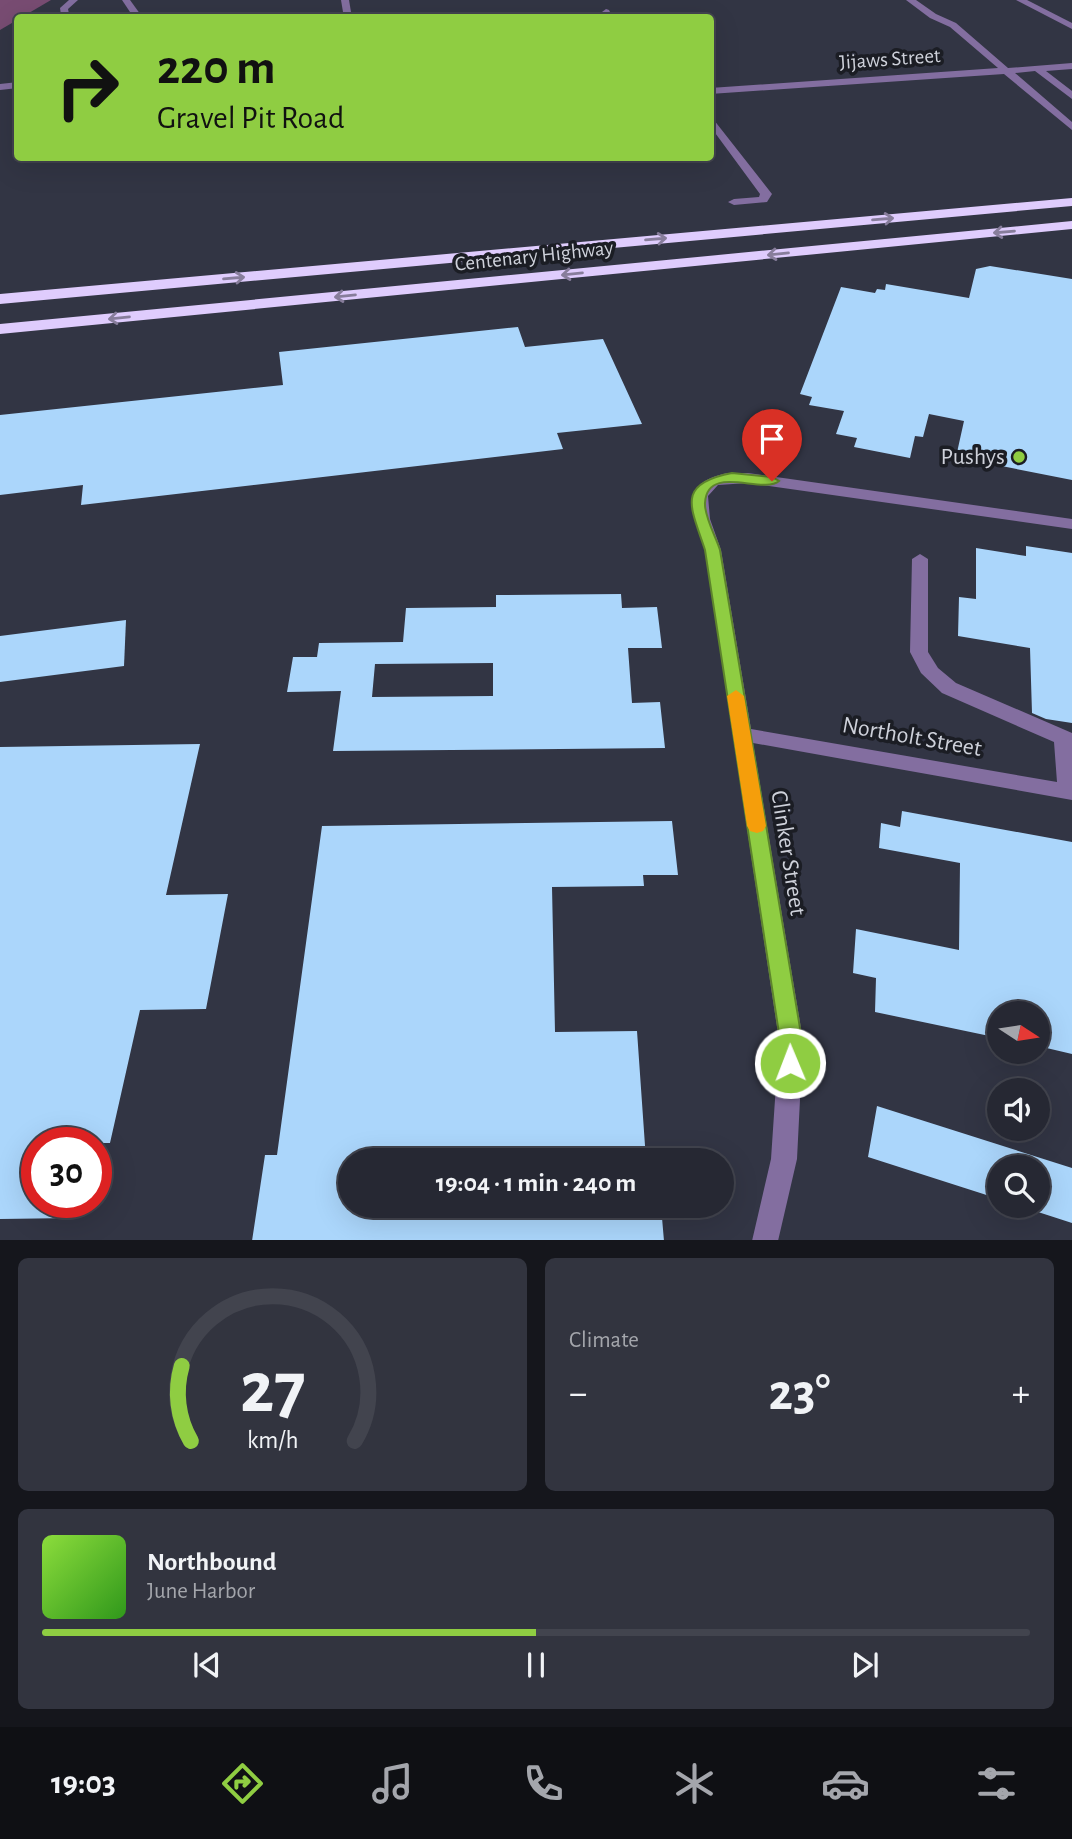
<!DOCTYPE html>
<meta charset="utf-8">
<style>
:root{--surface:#262833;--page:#32343f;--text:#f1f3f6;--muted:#a4a6ac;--line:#42444e;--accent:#8fcd42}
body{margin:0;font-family:"Alegreya Sans",sans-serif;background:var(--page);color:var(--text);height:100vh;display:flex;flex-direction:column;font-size:26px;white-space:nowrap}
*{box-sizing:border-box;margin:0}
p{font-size:23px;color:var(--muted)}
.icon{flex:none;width:38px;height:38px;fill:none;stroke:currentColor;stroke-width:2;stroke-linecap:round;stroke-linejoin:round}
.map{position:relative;height:1240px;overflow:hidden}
.details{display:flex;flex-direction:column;gap:18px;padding:18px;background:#15161c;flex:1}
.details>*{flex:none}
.top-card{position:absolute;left:14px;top:14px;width:700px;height:147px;border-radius:7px;box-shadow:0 7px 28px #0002,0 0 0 2px var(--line);background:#8fcd42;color:#111;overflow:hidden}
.needle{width:46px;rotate:102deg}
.fabs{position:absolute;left:987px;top:1001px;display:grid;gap:14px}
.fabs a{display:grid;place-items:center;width:63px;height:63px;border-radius:50%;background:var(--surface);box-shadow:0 7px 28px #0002,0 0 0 2px var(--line);font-size:35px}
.speed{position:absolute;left:21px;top:1127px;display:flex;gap:14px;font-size:35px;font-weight:700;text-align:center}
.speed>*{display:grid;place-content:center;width:91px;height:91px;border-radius:50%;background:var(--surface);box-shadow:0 7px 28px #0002,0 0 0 2px var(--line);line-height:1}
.speed .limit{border:10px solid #d22;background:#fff;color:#111}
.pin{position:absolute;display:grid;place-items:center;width:60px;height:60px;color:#fff;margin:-72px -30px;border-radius:50% 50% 50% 0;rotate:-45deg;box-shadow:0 0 7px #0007}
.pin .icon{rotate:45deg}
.me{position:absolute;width:77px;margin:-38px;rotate:359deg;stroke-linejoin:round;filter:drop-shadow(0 0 5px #0008)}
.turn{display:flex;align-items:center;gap:24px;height:147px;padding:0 28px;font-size:32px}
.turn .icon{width:91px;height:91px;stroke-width:2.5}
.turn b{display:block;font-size:49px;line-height:60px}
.big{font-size:52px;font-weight:700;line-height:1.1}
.details .card{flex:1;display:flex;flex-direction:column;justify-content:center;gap:10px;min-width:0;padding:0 24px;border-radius:10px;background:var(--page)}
.details .dial{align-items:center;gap:0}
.dial svg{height:182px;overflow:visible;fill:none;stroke:var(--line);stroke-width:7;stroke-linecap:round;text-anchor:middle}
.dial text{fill:var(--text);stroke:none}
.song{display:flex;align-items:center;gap:21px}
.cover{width:84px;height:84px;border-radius:10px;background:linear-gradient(135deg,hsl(90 70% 55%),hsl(110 70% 35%))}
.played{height:7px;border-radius:4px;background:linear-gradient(90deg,var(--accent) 50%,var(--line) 50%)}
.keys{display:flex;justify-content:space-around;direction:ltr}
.heat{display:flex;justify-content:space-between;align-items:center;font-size:38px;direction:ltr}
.details .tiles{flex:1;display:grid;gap:18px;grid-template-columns:1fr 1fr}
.card:last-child{grid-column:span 2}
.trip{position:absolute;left:338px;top:1148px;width:396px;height:70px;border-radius:35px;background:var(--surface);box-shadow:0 7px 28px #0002,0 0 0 2px var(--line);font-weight:700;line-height:70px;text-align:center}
.tab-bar{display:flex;height:112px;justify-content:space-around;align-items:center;background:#0f1014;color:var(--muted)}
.tab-bar .icon{width:49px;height:49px}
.tab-bar .on{color:var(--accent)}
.tab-bar b{font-size:32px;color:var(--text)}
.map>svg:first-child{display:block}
</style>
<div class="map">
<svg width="1072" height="1241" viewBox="0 0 1072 1241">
<rect width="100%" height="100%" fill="#323544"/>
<path fill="#784c72" d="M0 0H51L0 30Z"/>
<g fill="#abd6fb" fill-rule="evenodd">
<path d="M990 266 1072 279V480L956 457 964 421 929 414 923 437 915 436 910 458 854 447 857 438 836 434 844 411 809 405 812 397 800 394 841 287 875 293 877 289 885 290 886 284 969 298 976 269Z"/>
<path d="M518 327 525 347 603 339 642 424 557 433 563 449 81 505 83 485 0 495V415L283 385 279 352Z"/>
<path d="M1026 546 1072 553V723L1046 719 1032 713 1030 648 958 636 959 597 976 599V548L1026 556Z"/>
<path d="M621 594 622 608 657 607 662 648H628L632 703 660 702 665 748 333 751 341 691 287 692 293 657H317L319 643 403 642 406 608 496 607V595ZM493 663V696L372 697 375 664Z"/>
<path d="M126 620 124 666 0 682V636Z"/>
<path d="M200 744 166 895 228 894 206 1009 140 1010 110 1143H37V1202H72V1218L0 1219V747Z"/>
<path d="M902 811 1072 842V1054L1038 1046V1013H999V1038L875 1012 876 978 853 973 856 929 959 950 960 863 879 848 881 823 900 827Z"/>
<path d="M672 821 678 875H643L644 886 552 887 555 1032 637 1031 646 1160H350V1206H661L664 1241H252L265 1155H277L322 826Z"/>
<path d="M877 1106 1072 1168V1223L1038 1212V1167H999V1199L868 1157Z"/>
</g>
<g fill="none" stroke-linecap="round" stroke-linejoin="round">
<g fill="#836ea0" fill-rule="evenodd">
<path d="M69 0H78L68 9 69 14 76 18 61 15 60 8Z"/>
<path d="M122 0H130L143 18H134Z"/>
<path d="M341 0H349L352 18H344Z"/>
<path d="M906 0H916L936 14 956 23 1008 68 1072 63V69L1046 71 1072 91V99L1035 71 1015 73 1072 122V130L1004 74 710 94V88L998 68 950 27 930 18Z"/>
<path d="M1016 0H1027L1072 23V29Z"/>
<path d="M606 9 609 10 613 18H604L602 12Z"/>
<path d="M18 82V88L0 90V84Z"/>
<path d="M710 115 772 194 767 202 734 205 728 202 734 199 759 197 760 194 710 126Z"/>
<path d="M727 473H748L1072 519V529L748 483 718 485 708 496 710 519 721 550 751 729 1057 782 1054 742 942 693 921 673 910 652 912 559 920 554 928 559V652L938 668 956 683 1072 733V800L753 743 803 1040 797 1159 778 1241H752L771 1159 779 1040 705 550C692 512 677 484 727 473Z"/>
</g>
<g fill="#dfccfd" fill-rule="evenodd">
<path d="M1072 198V206L0 304V294Z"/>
<path d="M1072 221V229L0 334V324Z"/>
</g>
</g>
<defs><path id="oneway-shaft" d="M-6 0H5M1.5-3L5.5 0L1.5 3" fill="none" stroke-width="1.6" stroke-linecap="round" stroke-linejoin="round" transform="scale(1.75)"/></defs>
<g stroke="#877d9b">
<use href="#oneway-shaft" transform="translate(883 219) rotate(-5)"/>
<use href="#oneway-shaft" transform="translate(1004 232) rotate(175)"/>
<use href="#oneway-shaft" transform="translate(656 239) rotate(-5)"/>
<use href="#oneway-shaft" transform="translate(778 254) rotate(174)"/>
<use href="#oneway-shaft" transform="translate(572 274) rotate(174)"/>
<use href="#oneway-shaft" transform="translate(234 278) rotate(-5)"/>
<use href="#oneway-shaft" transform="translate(345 296) rotate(174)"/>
<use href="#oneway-shaft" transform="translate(119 318) rotate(174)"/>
</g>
<path fill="#8fcd42" stroke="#5d852b" stroke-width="2" d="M732 473 772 477 779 481C763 495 707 463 705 503 704 516 716 537 720 550L802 1040 800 1063 797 1071 790 1073 782 1071 779 1063 780 1040 705 550C691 507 675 484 732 473Z"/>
<path fill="#f59e0b" d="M736 690 744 696 766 826 763 831 757 833 750 831 747 826 727 696Z"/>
<circle fill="#8fcd42" stroke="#1b1d24" stroke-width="2.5" cx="1019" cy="457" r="7"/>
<g text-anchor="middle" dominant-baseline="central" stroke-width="7" stroke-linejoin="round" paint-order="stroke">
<g font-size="21" fill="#ced1da" stroke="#1b1d24">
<text transform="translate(890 59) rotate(-4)">Jijaws Street</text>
<text transform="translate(534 256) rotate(-6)">Centenary Highway</text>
</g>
<g font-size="24" fill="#ced1da" stroke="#1b1d24" text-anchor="end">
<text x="1005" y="457">Pushys</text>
</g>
<g font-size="24" fill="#ced1da" stroke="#1b1d24">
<text transform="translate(912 737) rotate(10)">Northolt Street</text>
<text transform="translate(788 853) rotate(81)">Clinker Street</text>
</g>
</g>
</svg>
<div class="fabs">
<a><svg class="needle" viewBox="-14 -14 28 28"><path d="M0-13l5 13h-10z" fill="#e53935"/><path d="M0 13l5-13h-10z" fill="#a4a6ac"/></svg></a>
<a><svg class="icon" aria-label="sound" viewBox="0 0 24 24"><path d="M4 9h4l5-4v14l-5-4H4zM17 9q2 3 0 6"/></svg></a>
<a><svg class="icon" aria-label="search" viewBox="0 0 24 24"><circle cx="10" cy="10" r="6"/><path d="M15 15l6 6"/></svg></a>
</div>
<div class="speed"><div class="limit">30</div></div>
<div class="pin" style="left:772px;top:481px;background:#d93025"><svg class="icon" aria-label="arrive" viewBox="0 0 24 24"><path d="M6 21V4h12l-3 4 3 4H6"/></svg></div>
<svg class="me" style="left:790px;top:1063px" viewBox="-20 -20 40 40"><circle r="17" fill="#8fcd42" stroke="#fff" stroke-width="3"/><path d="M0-11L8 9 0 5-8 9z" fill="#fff"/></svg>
<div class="trip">19:04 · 1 min · 240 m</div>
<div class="top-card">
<div class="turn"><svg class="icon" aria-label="right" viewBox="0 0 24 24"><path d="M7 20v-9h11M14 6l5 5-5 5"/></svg><div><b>220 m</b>Gravel Pit Road</div></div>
</div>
</div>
<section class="details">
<div class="tiles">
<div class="card dial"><svg viewBox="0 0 100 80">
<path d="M14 69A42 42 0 1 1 86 69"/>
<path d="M14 69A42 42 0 0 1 10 36" stroke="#8fcd42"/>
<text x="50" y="56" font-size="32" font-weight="700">27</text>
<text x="50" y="72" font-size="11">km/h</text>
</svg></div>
<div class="card"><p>Climate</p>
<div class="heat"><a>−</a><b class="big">23°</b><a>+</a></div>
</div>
<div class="card">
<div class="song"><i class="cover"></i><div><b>Northbound</b><p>June Harbor</p></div></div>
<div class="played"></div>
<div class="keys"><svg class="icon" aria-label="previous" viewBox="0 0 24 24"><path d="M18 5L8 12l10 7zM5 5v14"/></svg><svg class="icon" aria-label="pause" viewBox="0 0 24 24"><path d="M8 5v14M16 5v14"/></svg><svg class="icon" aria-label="next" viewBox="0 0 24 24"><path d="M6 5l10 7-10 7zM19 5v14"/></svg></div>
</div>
</div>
</section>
<nav class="tab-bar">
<b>19:03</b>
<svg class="icon on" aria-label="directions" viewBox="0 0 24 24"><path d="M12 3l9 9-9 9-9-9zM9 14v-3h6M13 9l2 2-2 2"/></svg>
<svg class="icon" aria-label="music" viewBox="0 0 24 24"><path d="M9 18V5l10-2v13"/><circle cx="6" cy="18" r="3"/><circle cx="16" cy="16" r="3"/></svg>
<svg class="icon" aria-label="phone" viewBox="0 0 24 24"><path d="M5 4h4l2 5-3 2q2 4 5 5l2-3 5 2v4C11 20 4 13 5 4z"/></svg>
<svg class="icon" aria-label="climate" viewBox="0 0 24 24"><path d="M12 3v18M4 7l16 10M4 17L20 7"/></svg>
<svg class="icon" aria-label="car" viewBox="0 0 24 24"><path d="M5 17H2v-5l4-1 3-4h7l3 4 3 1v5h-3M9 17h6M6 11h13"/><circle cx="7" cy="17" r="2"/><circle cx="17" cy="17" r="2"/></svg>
<svg class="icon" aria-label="filters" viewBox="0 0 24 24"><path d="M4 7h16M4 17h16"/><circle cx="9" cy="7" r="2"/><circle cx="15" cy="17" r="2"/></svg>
</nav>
